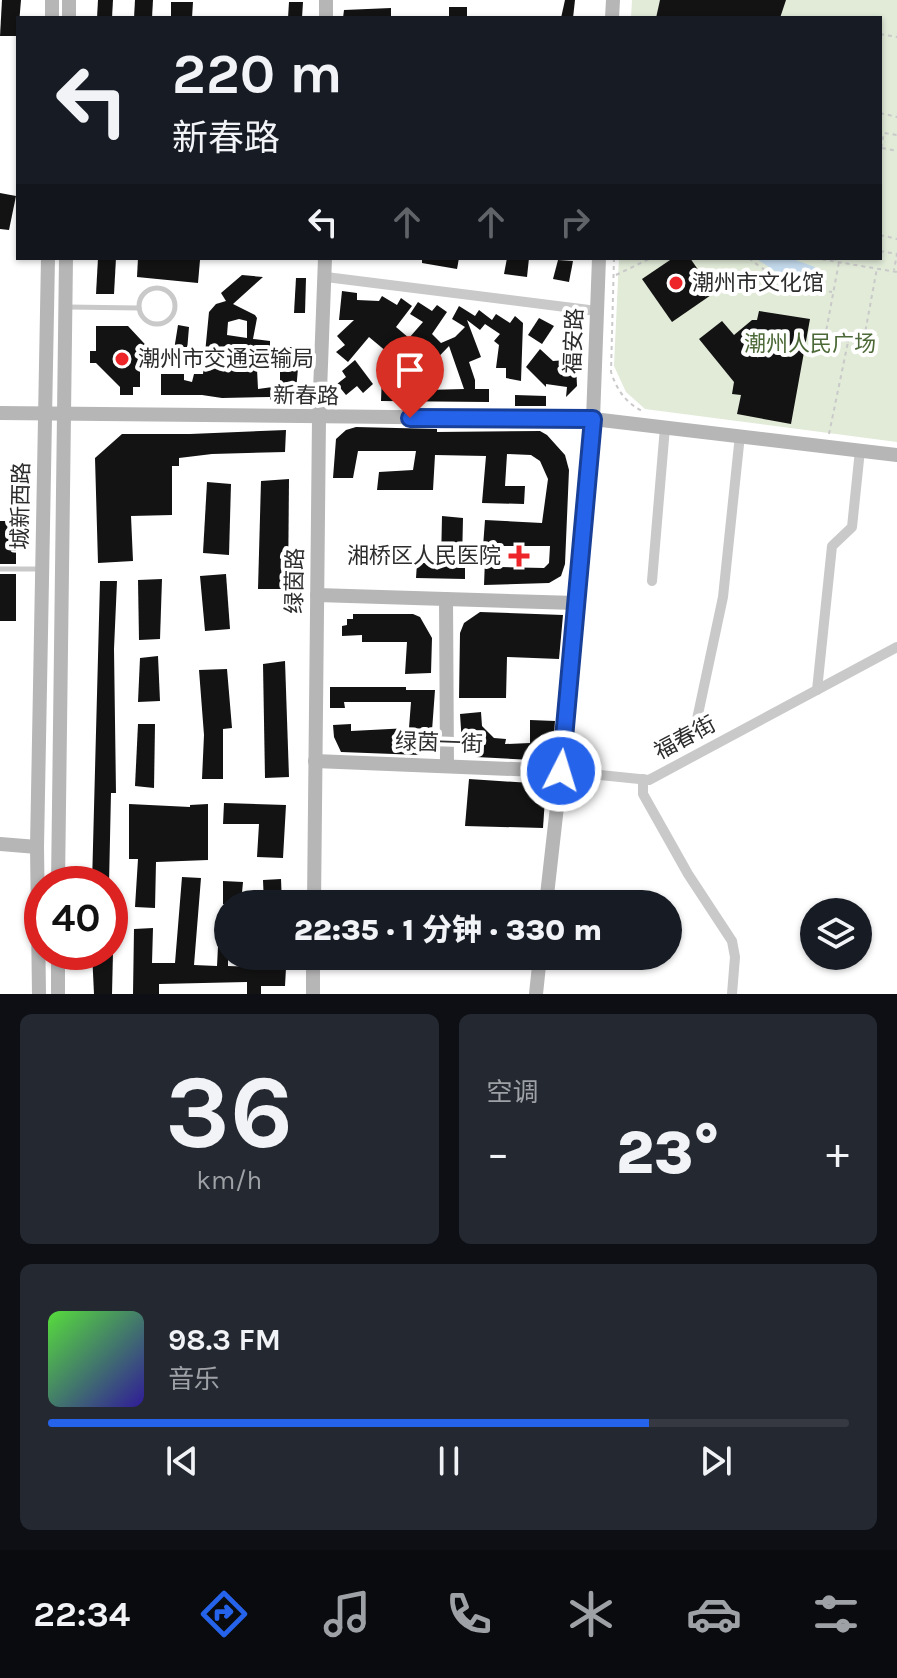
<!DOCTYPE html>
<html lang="zh">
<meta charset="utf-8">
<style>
:root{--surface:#171b24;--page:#242831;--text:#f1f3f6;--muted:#9ea1a6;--line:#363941;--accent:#2563eb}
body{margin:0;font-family:Karla,"Noto Sans SC",sans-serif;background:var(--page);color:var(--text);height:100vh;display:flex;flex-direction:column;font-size:30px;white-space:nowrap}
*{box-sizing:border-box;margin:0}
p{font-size:26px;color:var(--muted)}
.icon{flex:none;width:44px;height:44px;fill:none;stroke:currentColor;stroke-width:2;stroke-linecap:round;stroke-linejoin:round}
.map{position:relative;height:994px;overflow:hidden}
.panel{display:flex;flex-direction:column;gap:20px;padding:20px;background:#0d0f14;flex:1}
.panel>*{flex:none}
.banner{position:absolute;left:16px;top:16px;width:866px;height:244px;border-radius:0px;box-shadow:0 2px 6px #0004;background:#171b24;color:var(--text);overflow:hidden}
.buttons{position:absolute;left:800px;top:898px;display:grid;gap:16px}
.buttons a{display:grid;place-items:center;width:72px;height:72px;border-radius:50%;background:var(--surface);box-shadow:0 2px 6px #0004;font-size:40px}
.speed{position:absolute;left:24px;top:866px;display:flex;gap:16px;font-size:40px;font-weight:700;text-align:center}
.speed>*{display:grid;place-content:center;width:104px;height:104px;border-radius:50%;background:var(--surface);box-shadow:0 2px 6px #0004;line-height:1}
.speed .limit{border:12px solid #d22;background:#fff;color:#111}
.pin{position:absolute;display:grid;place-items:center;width:68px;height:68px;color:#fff;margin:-82px -34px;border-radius:50% 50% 50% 0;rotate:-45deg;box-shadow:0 0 8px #0007}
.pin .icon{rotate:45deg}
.me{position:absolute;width:88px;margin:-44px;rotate:5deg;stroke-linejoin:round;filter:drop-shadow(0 0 6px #0008)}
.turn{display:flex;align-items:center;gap:28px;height:168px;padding:0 24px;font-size:36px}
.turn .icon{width:104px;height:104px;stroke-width:2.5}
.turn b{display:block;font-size:56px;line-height:68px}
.lanes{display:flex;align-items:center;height:76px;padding:0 24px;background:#0003;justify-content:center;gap:40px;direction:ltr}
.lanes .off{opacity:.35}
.big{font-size:60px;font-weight:800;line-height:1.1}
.panel .tile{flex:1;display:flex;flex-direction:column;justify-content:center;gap:12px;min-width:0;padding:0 28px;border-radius:12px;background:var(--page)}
.panel .dial{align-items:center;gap:0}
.dial b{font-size:104px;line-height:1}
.song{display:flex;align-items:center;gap:24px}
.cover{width:96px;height:96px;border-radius:12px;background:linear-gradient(135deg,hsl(110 70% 55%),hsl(250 70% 35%))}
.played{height:8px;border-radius:4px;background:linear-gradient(90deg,var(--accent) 75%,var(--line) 75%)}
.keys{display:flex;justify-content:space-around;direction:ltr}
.heat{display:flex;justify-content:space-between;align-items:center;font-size:44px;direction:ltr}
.panel .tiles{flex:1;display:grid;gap:20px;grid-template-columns:1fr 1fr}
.tile:last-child{grid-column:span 2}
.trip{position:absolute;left:214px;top:890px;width:468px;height:80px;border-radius:40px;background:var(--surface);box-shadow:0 2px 6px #0004;font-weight:800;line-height:80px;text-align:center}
.dock{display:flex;height:128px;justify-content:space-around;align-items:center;background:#090b0e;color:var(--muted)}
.dock .icon{width:56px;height:56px}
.dock .active{color:var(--accent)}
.dock b{font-size:36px;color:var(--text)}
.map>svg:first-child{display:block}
</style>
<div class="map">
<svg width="897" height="994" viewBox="0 0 897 994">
<rect width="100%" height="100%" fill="#fff"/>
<path fill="#e1ebd8" d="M632 0H897V442L645 409 626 392 614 366 619 258H880V18H631Z"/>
<path fill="#c3daec" d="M755 258H790L815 267 813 283 775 271Z"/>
<g fill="#131313" fill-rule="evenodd">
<path d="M2 0H21L18 36H0Z"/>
<path d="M98 0H113L112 18H97Z"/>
<path d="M135 0H153L152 18H134Z"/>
<path d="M565 0H575L573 18H561Z"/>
<path d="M660 0H786L780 18H656Z"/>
<path d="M171 2H193L192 18H171Z"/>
<path d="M289 2H303L302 18H288Z"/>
<rect x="449" y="7" width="18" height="11"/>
<path d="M391 8V18H343L344 10Z"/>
<path d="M0 193 16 196 9 230 0 229Z"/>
<path d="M98 258H116L114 294H96Z"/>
<path d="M138 258 200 260 198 283 137 277Z"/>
<path d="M422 258H459L457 269 422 263Z"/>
<path d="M507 258H529L527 277 504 274Z"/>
<path d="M673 258H690L714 293 672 322 642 279Z"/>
<path d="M558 260 573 261 569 282 553 279Z"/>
<path d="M242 275 263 277 233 304 255 315 257 318 253 339 270 341V347H297V361L225 353 224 370 257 369 258 389 280 386V368H298L296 391 289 399 270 400V397L222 398 202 395H161V374H184V380L192 382 194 374H203L209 312 216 304 226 301 221 293ZM239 319 247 321V338L227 335 228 322Z"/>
<path d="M296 278H306L305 313H294Z"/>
<path d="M342 291 357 293V300L379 301 382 296 397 305 401 298 412 306 396 327 409 338 423 322 410 314 418 302 432 311 437 305 447 312 432 334 441 343 455 337 465 327 452 319 459 306 475 316 479 310 492 320 496 314 510 323 515 316 523 323 521 381 506 378V368H496L499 345 494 341 500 334 485 324 480 330 467 320 481 357 469 362 475 380V389H489V402L381 401 382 374 395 373 380 359 387 352 369 337 348 362 336 352 345 345 337 336 354 320H339ZM449 346 464 389 425 390V371Z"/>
<path d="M759 311 810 319 791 424 737 414 741 395 732 394 734 382 699 339 722 321 734 335 752 320H757Z"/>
<path d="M539 318 554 326 542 344 528 335Z"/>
<path d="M571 323H580L579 351 568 350 576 364 577 386 566 397 567 387 546 384V387L526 367 540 349 553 361 566 360 569 342 563 341 565 328H571Z"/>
<path d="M178 325 189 327 187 351 174 350Z"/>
<path d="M96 326H128L155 355V370H140V387H133V395H120V387L96 363H90V351H96Z"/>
<path d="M355 360 373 384 363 393 357 386 346 395 337 384 346 377 342 371Z"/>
<path d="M515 395 546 396V406H515Z"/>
<path d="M356 427 437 429V432L540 431 547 435 565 455 569 470 565 564 561 576 549 583 484 585 485 560H482L485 520 542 523 548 479 540 461 531 455 507 454 505 486H525L524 504 482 503 486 456 435 455 433 490H377L379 472 413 470 416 451H358L353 478H333L336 439 346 430ZM502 546H550L549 563 544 568 501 567Z"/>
<path d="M286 430 285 452 212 454 179 458V466H172V515L131 516 133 561 98 563 95 458 122 434H190Z"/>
<path d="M289 479 288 589H258L261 481Z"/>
<path d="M207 482 231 484 229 555 203 553Z"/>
<path d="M442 516 463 518 462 562H465V579L416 578 417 563H441Z"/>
<rect x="0" y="521" width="16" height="43"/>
<rect x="0" y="574" width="16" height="47"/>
<path d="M226 574 230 629 205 631 200 576Z"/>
<path d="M162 579 160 639 139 640 138 580Z"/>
<path d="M100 581H117L114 649 116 793H111L109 884H92Z"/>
<path d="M480 612 563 615 559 659 507 657 506 698H459L460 633 464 623Z"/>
<path d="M353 614H413L420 617 432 638 431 673 405 674 407 642H362V635L342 636V626L347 625V619H353Z"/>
<path d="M158 656 160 701 138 702 140 658Z"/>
<path d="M285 661 289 777 265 778 263 664Z"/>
<path d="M227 669 232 728 223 729V779H202L204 735 199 670Z"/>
<path d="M330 687H406V690H435L431 744 420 755 341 752 334 737 333 725 351 724V731L409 728 411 702H344L345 708H330Z"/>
<path d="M481 712 482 726 494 738 506 739 505 744 530 743V720L555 721 552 761 476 757 462 744 460 714Z"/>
<path d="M138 724H155L154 788 135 786Z"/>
<path d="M469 779 546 784 543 828 465 826Z"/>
<path d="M224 803 286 805 283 858 257 857 259 824H223Z"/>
<path d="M129 804 190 807V805L208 804V860L156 862 155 908 135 907 138 859H129Z"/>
<path d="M182 877 201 878 194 965 217 966 219 927H228V966L286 968 285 986H261V994H247V982L159 984V994H133L134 929 153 928 152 963H175Z"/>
<path d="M281 879 282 904H264L263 880Z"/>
<path d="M223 881 243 882 241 904H223Z"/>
<path d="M92 952H113L112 994H94Z"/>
</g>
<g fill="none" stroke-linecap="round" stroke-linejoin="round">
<g stroke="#c9c9c9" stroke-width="2" stroke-dasharray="4 4" stroke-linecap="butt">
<path d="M880 34 897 37"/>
<path d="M880 113 897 117"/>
<path d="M881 148 884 133 897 135"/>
<path d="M882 148 897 151"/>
<path d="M880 235 897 239"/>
<path d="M880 251 897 254 894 270"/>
<path d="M614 258 611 372C617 390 625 402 642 411"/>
<path d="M749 258C774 280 800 287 832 292"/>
<path d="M814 258 897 272"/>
<path d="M833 258 839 262 825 337 863 344 877 268"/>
<path d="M616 275 651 258"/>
<path d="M829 434 848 342"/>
</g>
<g stroke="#c9c9c9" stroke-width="5">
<circle cx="157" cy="306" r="18"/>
<path d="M68 307 139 308"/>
<path d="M0 569H39"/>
</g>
<g stroke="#c9c9c9" stroke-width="10">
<path d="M326 277 597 311"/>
<path d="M652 581 665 427"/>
<path d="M817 690 832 546 852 527 860 450"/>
<path d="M697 719 723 597 740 435"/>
<path d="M561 771 649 780 897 647"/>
<path d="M643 779V794L688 874 732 941 735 957 732 994"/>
</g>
<g stroke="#b6b6b6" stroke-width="14">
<path d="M52 18V0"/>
<path d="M69 18V0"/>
<path d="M326 18V0"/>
<path d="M612 18 613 0"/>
<path d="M0 413 593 419 897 455"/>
<path d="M317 595 576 603"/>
<path d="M446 599 447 765"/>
<path d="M315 761 561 771"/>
<path d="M0 844 37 847"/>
<path d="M58 884 66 258"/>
<path d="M314 904 319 418 325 258"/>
<path d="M546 904 561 771 593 419 599 258"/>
<path d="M58 952V994"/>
<path d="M39 994 37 847 48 258"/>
<path d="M313 994V956"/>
<path d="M536 994 540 956"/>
</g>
</g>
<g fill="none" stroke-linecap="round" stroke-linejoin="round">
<g stroke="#184099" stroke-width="20">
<path id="route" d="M410 418 593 419 561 771"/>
</g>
<use href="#route" stroke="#2563eb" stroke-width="14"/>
</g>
<g fill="#ed2428" stroke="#fff" stroke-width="3">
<circle cx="676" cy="283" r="8"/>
<circle cx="122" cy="359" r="8"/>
<path d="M515 544h8v8h8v8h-8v8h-8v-8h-8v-8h8z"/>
</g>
<g text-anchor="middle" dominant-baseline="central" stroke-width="8" stroke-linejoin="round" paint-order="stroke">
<g font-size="22" fill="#2c2c2c" stroke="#fff" text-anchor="start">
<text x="692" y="283">潮州市文化馆</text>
<text x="138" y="359">潮州市交通运输局</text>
<text x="501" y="556" text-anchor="end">湘桥区人民医院</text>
</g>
<g font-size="22" fill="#2c2c2c" stroke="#fff">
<text transform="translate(574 341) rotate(-88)">福安路</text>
<text transform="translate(306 396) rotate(1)">新春路</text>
<text transform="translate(21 506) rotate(-89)">城新西路</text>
<text transform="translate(295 581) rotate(-89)">绿茵路</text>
<text transform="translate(685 738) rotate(-28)">福春街</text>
<text transform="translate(439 743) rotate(2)">绿茵一街</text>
</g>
<g font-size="22" fill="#4c6938" stroke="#fff">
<text x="810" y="344">潮州人民广场</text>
</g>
</g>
</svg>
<div class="buttons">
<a><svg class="icon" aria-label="layers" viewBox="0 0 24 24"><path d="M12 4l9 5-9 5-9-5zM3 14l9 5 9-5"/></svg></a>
</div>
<div class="speed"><div class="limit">40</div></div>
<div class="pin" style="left:410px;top:418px;background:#d93025"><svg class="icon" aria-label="arrive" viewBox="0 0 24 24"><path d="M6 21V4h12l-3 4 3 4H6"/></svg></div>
<svg class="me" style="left:561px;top:771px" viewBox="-20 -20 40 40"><circle r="17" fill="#2563eb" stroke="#fff" stroke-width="3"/><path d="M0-11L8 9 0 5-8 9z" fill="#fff"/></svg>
<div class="trip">22:35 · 1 分钟 · 330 m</div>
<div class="banner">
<div class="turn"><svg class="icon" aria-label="left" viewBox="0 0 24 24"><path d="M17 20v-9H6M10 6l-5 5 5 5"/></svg><div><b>220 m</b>新春路</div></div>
<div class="lanes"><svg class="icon" aria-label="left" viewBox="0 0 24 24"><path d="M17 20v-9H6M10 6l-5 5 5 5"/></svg><svg class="icon off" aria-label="ahead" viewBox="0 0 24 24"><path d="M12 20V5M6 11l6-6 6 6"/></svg><svg class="icon off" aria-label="ahead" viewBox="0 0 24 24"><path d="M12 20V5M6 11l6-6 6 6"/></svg><svg class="icon off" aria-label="right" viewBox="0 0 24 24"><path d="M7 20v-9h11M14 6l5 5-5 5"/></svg></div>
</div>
</div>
<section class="panel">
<div class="tiles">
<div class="tile dial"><b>36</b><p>km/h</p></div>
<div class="tile"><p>空调</p>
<div class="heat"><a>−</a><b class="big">23°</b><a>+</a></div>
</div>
<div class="tile">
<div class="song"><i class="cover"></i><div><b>98.3 FM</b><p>音乐</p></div></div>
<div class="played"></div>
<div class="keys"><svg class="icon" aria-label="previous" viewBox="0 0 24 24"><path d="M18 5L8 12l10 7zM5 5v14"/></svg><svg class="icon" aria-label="pause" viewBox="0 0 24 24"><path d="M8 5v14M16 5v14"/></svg><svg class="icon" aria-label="next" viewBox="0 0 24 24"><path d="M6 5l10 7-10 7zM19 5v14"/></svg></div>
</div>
</div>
</section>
<nav class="dock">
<b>22:34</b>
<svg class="icon active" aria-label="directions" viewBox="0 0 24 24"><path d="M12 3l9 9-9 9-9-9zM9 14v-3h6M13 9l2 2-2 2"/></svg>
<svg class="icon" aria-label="music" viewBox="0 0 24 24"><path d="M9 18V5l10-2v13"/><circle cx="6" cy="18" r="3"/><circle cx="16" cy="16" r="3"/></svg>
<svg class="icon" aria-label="phone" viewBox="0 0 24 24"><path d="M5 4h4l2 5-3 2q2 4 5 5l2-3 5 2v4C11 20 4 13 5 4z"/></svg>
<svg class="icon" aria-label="climate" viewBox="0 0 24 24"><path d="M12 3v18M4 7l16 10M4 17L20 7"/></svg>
<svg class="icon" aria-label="car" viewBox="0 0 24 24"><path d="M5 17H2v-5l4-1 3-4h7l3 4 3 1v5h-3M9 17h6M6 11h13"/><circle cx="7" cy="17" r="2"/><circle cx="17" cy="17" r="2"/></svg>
<svg class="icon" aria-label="filters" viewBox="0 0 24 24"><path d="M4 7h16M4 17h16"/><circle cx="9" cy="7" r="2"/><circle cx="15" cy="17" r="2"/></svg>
</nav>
